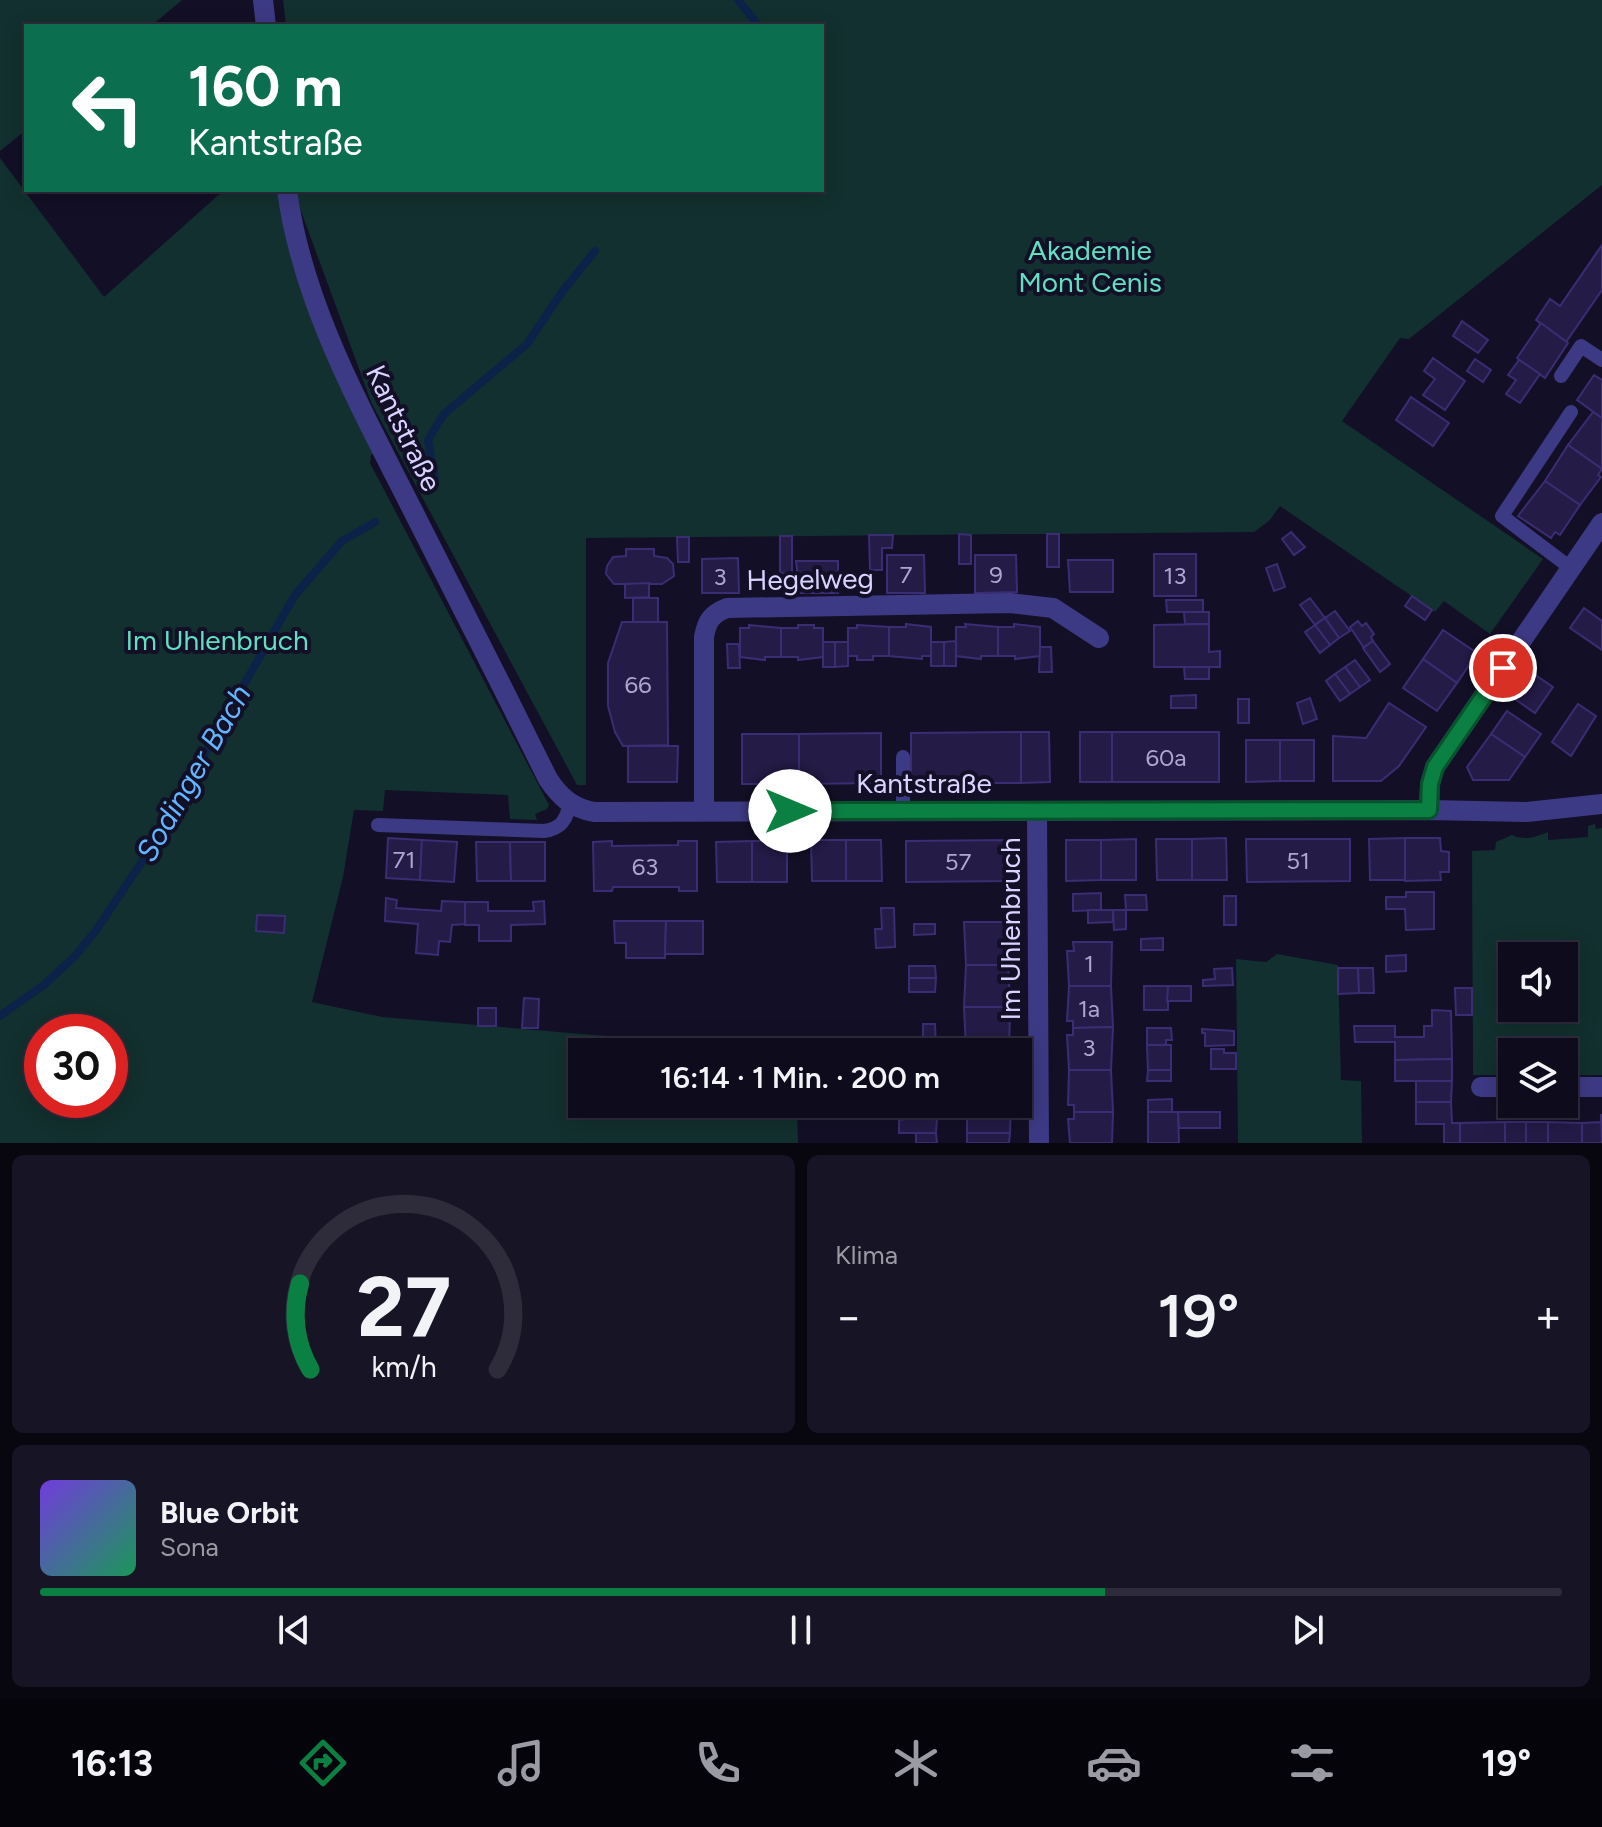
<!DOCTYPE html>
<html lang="de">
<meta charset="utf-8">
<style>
:root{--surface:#0e0b1c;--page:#171425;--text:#f1f3f6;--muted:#9b9ba3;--line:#2e2b3b;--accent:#0b8043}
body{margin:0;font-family:Figtree,sans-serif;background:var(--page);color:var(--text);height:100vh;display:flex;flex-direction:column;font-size:30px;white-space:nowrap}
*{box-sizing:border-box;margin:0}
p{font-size:26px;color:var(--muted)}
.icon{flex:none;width:44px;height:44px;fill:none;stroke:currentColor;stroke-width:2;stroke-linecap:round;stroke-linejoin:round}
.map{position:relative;height:1143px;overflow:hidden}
.sheet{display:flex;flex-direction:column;gap:12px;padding:12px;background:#08060f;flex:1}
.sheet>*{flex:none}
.guide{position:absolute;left:24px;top:24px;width:800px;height:168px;border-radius:0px;box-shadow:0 4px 20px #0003,0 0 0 2px var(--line);background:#0b6e4f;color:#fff;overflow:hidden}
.fabs{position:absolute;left:1498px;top:942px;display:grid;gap:16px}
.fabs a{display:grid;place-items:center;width:80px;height:80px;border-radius:0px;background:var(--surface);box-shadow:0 4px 20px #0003,0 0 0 2px var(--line);font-size:40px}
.speed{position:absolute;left:24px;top:1014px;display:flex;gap:16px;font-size:40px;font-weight:700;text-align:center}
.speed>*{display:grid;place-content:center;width:104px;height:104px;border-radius:50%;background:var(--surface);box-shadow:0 4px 20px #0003,0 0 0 2px var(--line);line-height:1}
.speed .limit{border:12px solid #d22;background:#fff;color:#111}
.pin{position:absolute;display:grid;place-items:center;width:68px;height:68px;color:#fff;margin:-34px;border:4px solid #fff;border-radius:50%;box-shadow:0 2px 8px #0007}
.me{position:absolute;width:88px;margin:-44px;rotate:90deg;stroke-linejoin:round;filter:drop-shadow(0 0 6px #0008)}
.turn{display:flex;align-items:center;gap:28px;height:168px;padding:0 32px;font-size:36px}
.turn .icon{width:104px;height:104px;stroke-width:2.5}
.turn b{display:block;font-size:56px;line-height:68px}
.big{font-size:60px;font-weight:600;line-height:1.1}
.sheet .card{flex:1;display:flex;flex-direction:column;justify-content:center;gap:12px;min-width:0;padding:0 28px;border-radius:12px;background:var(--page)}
.sheet .dial{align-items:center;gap:0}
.dial svg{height:208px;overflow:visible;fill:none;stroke:var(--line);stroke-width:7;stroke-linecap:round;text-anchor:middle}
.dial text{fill:var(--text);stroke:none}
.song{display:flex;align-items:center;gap:24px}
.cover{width:96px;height:96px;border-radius:12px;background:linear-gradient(135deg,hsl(260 70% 55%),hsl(150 70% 35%))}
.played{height:8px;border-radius:4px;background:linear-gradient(90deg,var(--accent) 70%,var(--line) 70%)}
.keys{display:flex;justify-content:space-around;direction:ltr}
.heat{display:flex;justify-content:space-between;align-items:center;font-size:44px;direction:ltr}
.sheet .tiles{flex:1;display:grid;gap:12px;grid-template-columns:1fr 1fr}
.card:last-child{grid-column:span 2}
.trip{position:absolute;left:568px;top:1038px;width:464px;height:80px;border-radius:0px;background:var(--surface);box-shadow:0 4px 20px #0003,0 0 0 2px var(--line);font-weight:600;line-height:80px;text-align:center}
.menu{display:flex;height:128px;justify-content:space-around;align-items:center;background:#06040b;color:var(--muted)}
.menu .icon{width:56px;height:56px}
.menu .on{color:var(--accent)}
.menu b{font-size:36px;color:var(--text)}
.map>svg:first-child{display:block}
</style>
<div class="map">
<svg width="1602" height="1143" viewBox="0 0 1602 1143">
<rect width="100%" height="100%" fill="#130f26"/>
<g fill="#12302f" fill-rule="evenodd">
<path d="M0 0H182L151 26H26V130L0 151Z"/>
<path d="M283 0H1602V185L1409 339 1400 338 1342 421 1543 559 1490 634 1444 601 1435 612 1432 610 1280 506 1269 521 1254 532 586 538V785H577L372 404 298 203 297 190H822V26H286Z"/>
<path d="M0 158 104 297 224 190H280L375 453 371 455 370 463 549 805 547 809 535 814 537 820 510 819 508 795 385 790 383 811 354 810 343 877 312 1002 382 1017 797 1052H582V1104H797L798 1143H0ZM42 1032H110V1100H42Z"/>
<path d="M1595 824 1596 829 1602 828V1075H1564V1052H1512V1075H1473L1472 851 1495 850 1496 842 1512 835C1525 841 1535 837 1548 832V840L1588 837V826ZM1512 956H1564V1008H1512Z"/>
<path d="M1277 954 1338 965 1341 1080 1361 1081 1362 1143H1238L1236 959 1266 962Z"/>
</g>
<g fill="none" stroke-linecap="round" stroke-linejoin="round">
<g stroke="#0c2248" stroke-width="8">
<path d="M738 0 759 26"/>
<path d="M427 482 435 478 428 440 444 414 527 344 562 292 595 251"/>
<path d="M0 1016 45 984 75 956 97 929 151 848 295 595 342 541 375 522"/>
</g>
</g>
<g fill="#241b47" stroke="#3b2d73" stroke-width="2">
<path d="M1602 245V290L1566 342 1536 320 1550 299 1560 306Z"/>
<path d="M1462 321 1488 340 1478 353 1453 336Z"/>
<path d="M1541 323 1568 343 1545 378 1517 358Z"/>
<path d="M1433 358 1465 381 1445 410 1423 395 1435 379 1424 371Z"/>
<path d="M1475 359 1491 370 1483 382 1467 371Z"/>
<path d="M1519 360 1540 374 1520 403 1506 394 1516 380 1508 375Z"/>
<path d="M1594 375 1602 380V418L1577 400Z"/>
<path d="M1411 397 1449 423 1433 446 1396 420Z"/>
<path d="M1593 412 1602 418V469L1568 445Z"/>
<path d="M1568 445 1602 469 1598 475 1601 477 1580 505 1545 481Z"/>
<path d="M1545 481 1580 505 1560 535 1555 532 1551 538 1518 516Z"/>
<path d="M1291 532 1305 547 1294 555 1282 539Z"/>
<path d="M959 534 971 535V564H959Z"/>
<rect x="1047" y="534" width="12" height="33"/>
<path d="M869 535H893L892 548H882V570H870Z"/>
<rect x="780" y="536" width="12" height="37"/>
<path d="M677 537H689V562H678Z"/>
<path d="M626 549H654V556L667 558 673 564 674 576 662 584H614L606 574 607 566 613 557 626 556Z"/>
<rect x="1154" y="554" width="42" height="42"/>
<path d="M887 555H924L925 593H887Z"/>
<path d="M975 555H1016L1017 592 975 593Z"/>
<path d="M738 558 739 593H702V559Z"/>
<path d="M1068 560H1113V592H1070Z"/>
<path d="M796 561H838V593H800Z"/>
<path d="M1277 564 1285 587 1274 591 1266 568Z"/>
<path d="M649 583V597L625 598V584Z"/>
<path d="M1412 596 1432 610 1425 620 1405 606Z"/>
<rect x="633" y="598" width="25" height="24"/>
<path d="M1310 598 1325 618 1315 625 1300 605Z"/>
<path d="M1166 600H1203V612H1167Z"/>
<path d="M1584 608 1602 621V650L1570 628Z"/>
<path d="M1335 611 1350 631 1339 638 1325 618Z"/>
<path d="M1184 612H1209V624H1185Z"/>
<path d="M1325 618 1339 638 1330 645 1315 625Z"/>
<path d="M1358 621 1362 626 1366 623 1374 634 1371 637 1373 641 1364 648 1350 627Z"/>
<path d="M622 622H667L668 745 623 746 615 732 608 706V663Z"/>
<path d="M906 624 931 627V656H922V659L889 656V627H906Z"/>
<path d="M965 624 998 627V656H981V659L956 656V627H966Z"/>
<path d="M1014 624 1040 627V656L1015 659V656H998V627H1014Z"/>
<path d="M1209 624V652L1220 651V667H1154V625Z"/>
<path d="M749 625 781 628V657H765V660L740 657V628H749Z"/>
<path d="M798 625H814V628H823V657L798 660V657H781V628H798Z"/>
<path d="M857 625 889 627V656H873V660H857V656H848V628H857Z"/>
<path d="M1315 625 1330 645 1320 653 1305 632Z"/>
<path d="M1443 630 1477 653 1457 683 1423 659Z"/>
<path d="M956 641V666H944V642Z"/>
<path d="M1373 641 1390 664 1380 672 1363 648Z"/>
<rect x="823" y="642" width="12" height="25"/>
<path d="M835 642H848V666L835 667Z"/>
<rect x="931" y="642" width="13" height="24"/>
<path d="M727 644H739L740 668H728Z"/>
<path d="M1040 647H1051L1052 672H1039Z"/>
<path d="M1423 659 1457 683 1437 711 1403 688Z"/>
<path d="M1355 660 1370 680 1360 687 1345 667Z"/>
<path d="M1184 667H1209V679H1185Z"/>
<path d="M1345 667 1360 687 1350 694 1335 674Z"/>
<path d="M1335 674 1350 694 1340 701 1326 681Z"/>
<path d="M1534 674 1553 687 1535 713 1516 700Z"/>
<path d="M1196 695V708H1171V696Z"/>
<path d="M1310 698 1317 719 1303 724 1297 703Z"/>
<rect x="1238" y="699" width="11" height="24"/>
<path d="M1389 703 1426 727 1399 766 1381 781H1333V736L1366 738Z"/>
<path d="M1578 704 1596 716 1571 756 1552 742Z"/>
<path d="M1507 711 1541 734 1525 757 1491 734Z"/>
<path d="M1021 732V783H911V733Z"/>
<path d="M1021 732H1049L1050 782 1021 783Z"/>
<rect x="1080" y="732" width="32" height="50"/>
<rect x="1112" y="732" width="107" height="50"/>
<path d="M881 733V783L799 784V734Z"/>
<rect x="742" y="734" width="57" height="50"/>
<path d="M1491 734 1525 757 1509 780H1473L1467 767Z"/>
<path d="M1246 740H1280V781L1246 782Z"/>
<rect x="1280" y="740" width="34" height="41"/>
<path d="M628 746H678L677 782H628Z"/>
<path d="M388 838 422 840 420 880 386 878Z"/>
<path d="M1226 838 1227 880H1192V839Z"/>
<path d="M1405 838H1440L1441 851 1449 852V872H1440L1441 880 1405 881Z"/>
<path d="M1405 838V880H1370L1369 839Z"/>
<path d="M1136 839V880H1101V840Z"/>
<path d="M1156 839H1192V880H1157Z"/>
<path d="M1246 839H1350V881L1247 882Z"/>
<path d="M422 840 457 842 454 882 420 880Z"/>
<path d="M811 840H846V881H812Z"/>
<path d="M846 840H881L882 881H846Z"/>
<path d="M1009 840V881L906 882V841Z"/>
<path d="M1066 840H1101V880L1066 881Z"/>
<path d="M612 841V846L678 845V841H697V891H679V887H613L612 891H594L593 842Z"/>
<rect x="752" y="841" width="35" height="41"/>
<path d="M752 841V882H717L716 842Z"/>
<path d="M476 842H510L511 881H477Z"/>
<path d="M510 842H545V881H511Z"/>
<path d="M1406 892H1434V929L1406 930 1405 909H1386V897H1406Z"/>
<path d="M1101 893V910L1073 911V894Z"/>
<path d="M1125 895H1146L1147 910H1126Z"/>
<rect x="1224" y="896" width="12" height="29"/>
<path d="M386 898 397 900 396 908 441 911 442 901 465 902V924L452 925 450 942 439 941 438 955 416 953 418 924 385 921Z"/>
<path d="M544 901 545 924 511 925V941H479V925H465V902H488V911H534L533 902Z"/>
<path d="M881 908H894L895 947 876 948 875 929H882Z"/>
<path d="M1088 910H1113V922L1088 923Z"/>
<path d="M1113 910H1126V929L1114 930Z"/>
<path d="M257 915 285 916 284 933 256 931Z"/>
<path d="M614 921H666L665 958H626V943H615Z"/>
<path d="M666 921H703V954H665Z"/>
<path d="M964 922H1005V930H1010L1008 965H966Z"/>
<path d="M914 924H935V934L914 935Z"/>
<path d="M1163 938V950H1141V939Z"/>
<path d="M1073 942H1112L1111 986H1069L1067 951H1074Z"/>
<path d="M1406 955V971L1386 972V956Z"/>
<path d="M966 965H1008L1010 1000 1005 1001 1006 1007H964Z"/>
<path d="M909 966H935L936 978H909Z"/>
<path d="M1232 968 1233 985 1203 986V980L1215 979 1214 969Z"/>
<path d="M1338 968H1358L1359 993 1338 994Z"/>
<path d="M1358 968H1373L1374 993H1359Z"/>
<path d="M909 978H936L935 992H909Z"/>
<path d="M1069 986H1111L1113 1027 1073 1028V1021H1067Z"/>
<rect x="1144" y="986" width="24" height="24"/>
<path d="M1168 986H1191V1001H1167Z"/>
<path d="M1455 988H1472V1015H1456Z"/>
<path d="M524 998 539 999 538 1028H522Z"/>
<path d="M964 1007H1006V1014H1010L1009 1049H966Z"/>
<rect x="478" y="1008" width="18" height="18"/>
<path d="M1432 1010 1451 1011 1452 1059 1395 1060V1042H1355L1354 1026H1395V1037H1424V1026H1432Z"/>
<path d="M923 1024H935L936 1049H923Z"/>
<path d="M1113 1027 1111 1070H1069L1067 1035H1073V1028Z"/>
<path d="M1147 1028H1171L1172 1040H1166V1045H1147Z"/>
<path d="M1202 1029 1234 1031V1045L1205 1046V1033H1202Z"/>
<path d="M1147 1045H1171V1070H1148Z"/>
<path d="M1211 1049H1224V1053H1236V1069H1211Z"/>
<path d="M1452 1059V1081H1395V1060Z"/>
<path d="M1069 1070H1111L1113 1112H1074V1105H1068Z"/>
<path d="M1148 1070H1171V1081H1147Z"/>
<path d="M1416 1081H1452L1451 1102H1416Z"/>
<path d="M1172 1099V1112H1148V1100Z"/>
<path d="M1416 1102H1451L1452 1123H1460V1143H1444V1124H1416Z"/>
<path d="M967 1104H1011L1010 1133H967Z"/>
<path d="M1074 1112H1113L1112 1143H1070L1068 1119H1074Z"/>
<path d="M1148 1112H1178L1179 1143H1148Z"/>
<path d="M1178 1112H1220V1128H1179Z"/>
<path d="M1601 1114 1602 1143H1582V1123L1601 1122Z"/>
<path d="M911 1118H937L936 1133H899V1120Z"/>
<rect x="1505" y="1122" width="21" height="21"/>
<path d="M1505 1122V1143H1460V1123Z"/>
<rect x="1526" y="1122" width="22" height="21"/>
<path d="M1548 1122 1582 1123V1143H1548Z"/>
<path d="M916 1133H936L937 1143H916Z"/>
<path d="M967 1133H1010L1009 1143H967Z"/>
</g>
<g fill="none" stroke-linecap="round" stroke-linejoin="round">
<g stroke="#3d3a85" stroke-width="14">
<path d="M1561 376 1581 346 1602 360"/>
<path d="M1571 412 1502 516 1572 569"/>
<path d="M903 757V811"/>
<path d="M378 825 544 831C561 829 566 820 570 804"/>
</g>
<g stroke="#3d3a85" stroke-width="20">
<path d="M263 0 266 26"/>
<path d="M287 190C302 303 360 406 411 507 457 597 503 688 548 779 560 797 572 808 594 812L1429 810 1527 812 1602 804"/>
<path d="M1429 810 1430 784 1435 767 1602 523"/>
<path d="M704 811V637C707 620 712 614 727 608L1010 603 1053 608 1099 638"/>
<path d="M1037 811 1039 1143"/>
<path d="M1481 1087H1512"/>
<path d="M1564 1087H1602"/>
</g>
</g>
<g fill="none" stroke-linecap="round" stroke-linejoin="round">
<g stroke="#07532c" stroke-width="20">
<path id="route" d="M790 811 1429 810 1430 784 1435 767 1503 668"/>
</g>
<use href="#route" stroke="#0b8043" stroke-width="14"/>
</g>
<g text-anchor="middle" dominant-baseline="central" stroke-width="8" stroke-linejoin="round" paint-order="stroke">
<g font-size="24" fill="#aca6d1">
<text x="906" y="574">7</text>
<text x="996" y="574">9</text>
<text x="1175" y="575">13</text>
<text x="720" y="576">3</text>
<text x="638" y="684">66</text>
<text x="1166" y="757">60a</text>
<text x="404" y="859">71</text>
<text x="1298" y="860">51</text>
<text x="958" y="861">57</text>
<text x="645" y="866">63</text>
<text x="1089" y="963">1</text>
<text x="1089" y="1008">1a</text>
<text x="1089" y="1047">3</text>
</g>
<g font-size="28" fill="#5fe0c0" stroke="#130f26">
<text x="1090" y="250">Akademie<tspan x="1090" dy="32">Mont Cenis</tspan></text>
<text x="217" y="640">Im Uhlenbruch</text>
</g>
<g font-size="28" fill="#d9d4ff" stroke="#130f26">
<text transform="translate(404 428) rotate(64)">Kantstraße</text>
<text transform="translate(810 579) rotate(-1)">Hegelweg</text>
<text x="924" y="783">Kantstraße</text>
<text transform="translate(1010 929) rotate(-90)">Im Uhlenbruch</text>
</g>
<g font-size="30" font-style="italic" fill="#62b6ff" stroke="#130f26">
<text transform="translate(193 773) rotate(-60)">Sodinger Bach</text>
</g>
</g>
</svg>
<div class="fabs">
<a><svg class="icon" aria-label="sound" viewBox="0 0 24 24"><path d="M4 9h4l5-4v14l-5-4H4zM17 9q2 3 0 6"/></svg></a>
<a><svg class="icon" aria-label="layers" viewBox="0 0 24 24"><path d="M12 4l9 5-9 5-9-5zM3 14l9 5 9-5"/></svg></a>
</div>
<div class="speed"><div class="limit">30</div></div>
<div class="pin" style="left:1503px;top:668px;background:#d93025"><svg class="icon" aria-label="arrive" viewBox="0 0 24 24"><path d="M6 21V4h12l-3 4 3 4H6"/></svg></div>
<svg class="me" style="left:790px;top:811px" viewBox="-20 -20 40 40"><circle r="19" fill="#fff"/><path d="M0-13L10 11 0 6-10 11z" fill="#0b8043"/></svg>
<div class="trip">16:14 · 1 Min. · 200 m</div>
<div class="guide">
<div class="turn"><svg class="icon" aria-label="left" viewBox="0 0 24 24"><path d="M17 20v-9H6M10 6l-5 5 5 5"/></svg><div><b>160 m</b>Kantstraße</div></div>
</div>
</div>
<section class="sheet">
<div class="tiles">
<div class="card dial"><svg viewBox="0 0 100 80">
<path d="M14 69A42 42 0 1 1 86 69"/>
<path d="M14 69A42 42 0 0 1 10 36" stroke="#0b8043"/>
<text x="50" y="56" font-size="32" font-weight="700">27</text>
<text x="50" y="72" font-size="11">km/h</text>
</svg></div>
<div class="card"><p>Klima</p>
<div class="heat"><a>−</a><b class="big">19°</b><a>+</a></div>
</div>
<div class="card">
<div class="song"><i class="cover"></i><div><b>Blue Orbit</b><p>Sona</p></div></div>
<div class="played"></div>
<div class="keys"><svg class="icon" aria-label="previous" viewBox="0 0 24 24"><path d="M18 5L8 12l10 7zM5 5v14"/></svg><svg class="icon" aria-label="pause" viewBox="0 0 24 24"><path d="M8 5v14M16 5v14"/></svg><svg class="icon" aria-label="next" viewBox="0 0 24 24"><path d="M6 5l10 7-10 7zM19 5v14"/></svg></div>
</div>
</div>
</section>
<nav class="menu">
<b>16:13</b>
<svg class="icon on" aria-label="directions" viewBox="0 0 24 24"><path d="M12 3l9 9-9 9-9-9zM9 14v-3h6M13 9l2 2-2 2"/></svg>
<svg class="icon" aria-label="music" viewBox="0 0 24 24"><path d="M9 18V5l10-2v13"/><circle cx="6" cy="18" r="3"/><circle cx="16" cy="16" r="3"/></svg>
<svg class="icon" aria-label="phone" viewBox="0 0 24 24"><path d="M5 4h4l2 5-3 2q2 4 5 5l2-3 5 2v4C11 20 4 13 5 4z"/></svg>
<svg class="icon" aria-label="climate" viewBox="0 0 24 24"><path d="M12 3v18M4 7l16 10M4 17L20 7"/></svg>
<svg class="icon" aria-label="car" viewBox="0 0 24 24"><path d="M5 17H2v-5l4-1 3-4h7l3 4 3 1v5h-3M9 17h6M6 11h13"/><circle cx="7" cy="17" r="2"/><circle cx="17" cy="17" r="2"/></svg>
<svg class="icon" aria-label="filters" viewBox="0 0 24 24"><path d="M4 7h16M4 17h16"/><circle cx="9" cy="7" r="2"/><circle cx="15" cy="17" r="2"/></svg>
<b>19°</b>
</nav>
